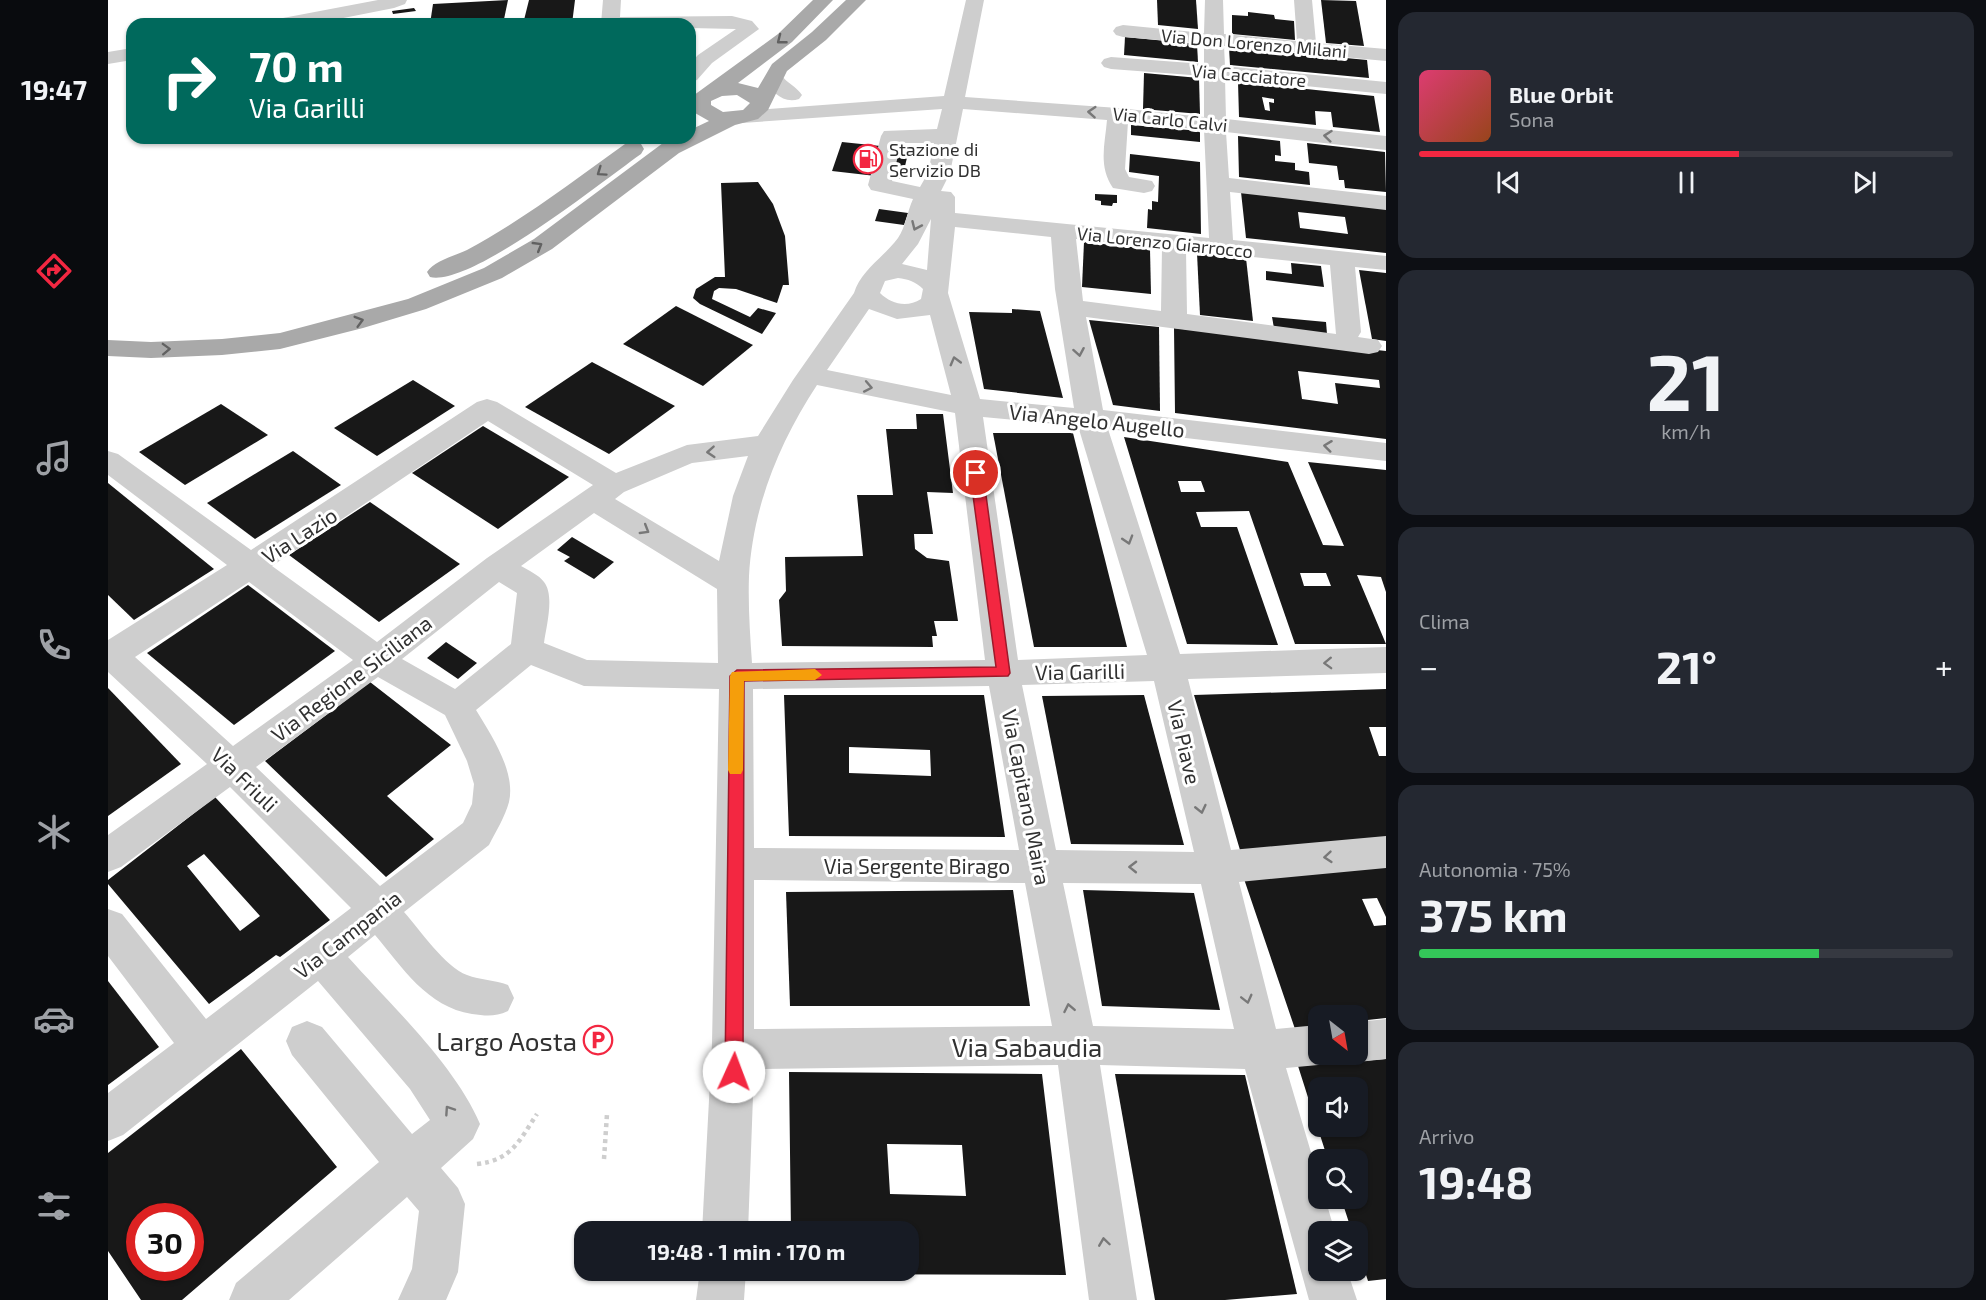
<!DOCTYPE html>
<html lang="it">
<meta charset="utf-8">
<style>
:root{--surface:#171b24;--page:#242831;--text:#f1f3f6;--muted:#9ea1a6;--line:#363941;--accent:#f32741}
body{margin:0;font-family:"Exo 2",sans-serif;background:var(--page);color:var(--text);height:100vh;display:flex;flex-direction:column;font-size:22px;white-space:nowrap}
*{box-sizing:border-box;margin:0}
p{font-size:20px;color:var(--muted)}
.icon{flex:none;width:33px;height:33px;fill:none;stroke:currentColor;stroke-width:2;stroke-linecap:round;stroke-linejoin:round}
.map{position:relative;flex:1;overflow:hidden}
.panel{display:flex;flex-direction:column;gap:12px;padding:12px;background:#0d0f14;width:600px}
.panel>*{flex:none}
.banner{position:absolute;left:18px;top:18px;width:570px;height:126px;border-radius:18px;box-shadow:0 2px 4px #0004;background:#00695c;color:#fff;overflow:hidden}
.needle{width:39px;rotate:149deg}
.tools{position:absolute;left:1200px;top:1005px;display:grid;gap:12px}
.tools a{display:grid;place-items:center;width:60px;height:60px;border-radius:12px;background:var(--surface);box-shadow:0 2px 4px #0004;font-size:30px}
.speed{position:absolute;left:18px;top:1203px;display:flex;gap:12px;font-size:30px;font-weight:700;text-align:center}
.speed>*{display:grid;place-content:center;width:78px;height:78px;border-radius:50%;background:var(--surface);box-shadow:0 2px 4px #0004;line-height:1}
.speed .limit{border:9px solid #d22;background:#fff;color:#111}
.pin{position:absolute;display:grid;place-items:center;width:51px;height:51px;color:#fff;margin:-26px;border:3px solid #fff;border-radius:50%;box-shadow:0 2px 6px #0007}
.me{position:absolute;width:66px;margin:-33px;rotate:2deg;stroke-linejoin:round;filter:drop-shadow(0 0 4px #0008)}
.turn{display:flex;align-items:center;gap:21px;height:126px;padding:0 24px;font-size:27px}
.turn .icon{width:78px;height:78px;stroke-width:2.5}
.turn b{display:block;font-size:42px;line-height:51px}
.big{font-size:45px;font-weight:700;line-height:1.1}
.panel .widget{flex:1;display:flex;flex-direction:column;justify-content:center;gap:9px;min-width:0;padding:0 21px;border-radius:18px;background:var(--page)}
.panel .dial{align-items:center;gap:0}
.dial b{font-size:78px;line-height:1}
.song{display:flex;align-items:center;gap:18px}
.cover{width:72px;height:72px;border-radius:9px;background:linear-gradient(135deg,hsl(340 70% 55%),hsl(20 70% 35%))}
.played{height:6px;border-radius:3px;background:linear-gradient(90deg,var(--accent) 60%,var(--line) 60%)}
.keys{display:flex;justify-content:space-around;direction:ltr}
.heat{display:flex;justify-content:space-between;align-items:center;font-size:33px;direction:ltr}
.charge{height:9px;border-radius:4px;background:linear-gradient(90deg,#34c759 75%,var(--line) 0)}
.trip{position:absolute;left:466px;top:1221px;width:345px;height:60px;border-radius:18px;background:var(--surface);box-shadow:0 2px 4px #0004;font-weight:700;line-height:60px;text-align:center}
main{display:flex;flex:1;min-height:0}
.tab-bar{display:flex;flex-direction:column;width:108px;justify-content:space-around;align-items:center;background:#090b0e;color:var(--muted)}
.tab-bar .icon{width:42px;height:42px}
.tab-bar .on{color:var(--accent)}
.tab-bar b{font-size:27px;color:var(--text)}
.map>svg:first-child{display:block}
</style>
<main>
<nav class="tab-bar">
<b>19:47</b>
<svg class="icon on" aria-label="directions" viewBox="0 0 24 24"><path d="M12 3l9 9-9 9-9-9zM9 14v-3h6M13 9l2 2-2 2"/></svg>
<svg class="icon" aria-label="music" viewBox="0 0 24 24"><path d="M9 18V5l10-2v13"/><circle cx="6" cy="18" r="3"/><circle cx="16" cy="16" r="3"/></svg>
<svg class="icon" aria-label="phone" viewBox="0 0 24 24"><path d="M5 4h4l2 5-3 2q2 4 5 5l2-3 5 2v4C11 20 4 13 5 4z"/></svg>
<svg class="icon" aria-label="climate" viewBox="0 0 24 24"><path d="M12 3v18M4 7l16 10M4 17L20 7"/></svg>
<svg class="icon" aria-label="car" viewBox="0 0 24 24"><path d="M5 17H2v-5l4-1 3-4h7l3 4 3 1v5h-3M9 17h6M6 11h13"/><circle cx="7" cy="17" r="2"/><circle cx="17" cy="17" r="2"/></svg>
<svg class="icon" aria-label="filters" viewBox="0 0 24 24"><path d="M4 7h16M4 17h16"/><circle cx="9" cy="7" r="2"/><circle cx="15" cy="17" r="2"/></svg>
</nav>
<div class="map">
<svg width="1278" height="1300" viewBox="0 0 1278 1300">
<rect width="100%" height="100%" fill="#fff"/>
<g fill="#181818" fill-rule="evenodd">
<path d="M400 0 395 24H322L325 4Z"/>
<path d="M421 0H467L464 24H415Z"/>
<path d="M1049 0H1088L1090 29 1050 25Z"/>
<path d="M1213 0 1248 1 1256 46 1218 43Z"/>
<path d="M306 8 308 11 285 14 284 11Z"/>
<path d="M1140 12 1166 15 1167 19 1186 21 1187 40 1124 34V15L1140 16Z"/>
<path d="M1017 37 1089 44 1090 62 1016 55Z"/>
<path d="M1121 47 1259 60 1261 78 1122 65Z"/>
<path d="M1036 73 1091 78 1092 114 1035 109Z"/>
<path d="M1130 82 1266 96 1272 132 1225 127 1223 112 1207 111 1208 125 1131 117ZM1154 97 1166 99V103L1161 102 1162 111 1157 110Z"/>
<path d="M1023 125 1092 131V142L1023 135Z"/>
<path d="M1130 136 1172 141 1173 156 1167 155V161L1187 163V170L1201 172 1202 185 1131 177Z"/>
<path d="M734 142 801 149 794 179 724 171Z"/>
<path d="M1199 143 1277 152 1278 192 1237 188 1236 180H1231L1229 166 1201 163Z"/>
<path d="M1022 154 1092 162 1093 234 1039 228 1040 209 1044 210V201L1050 202 1051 176 1021 172Z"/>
<path d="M650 182 665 204 677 236 681 285H675L669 303 628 289 611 288 606 291 604 299 642 317 650 308 668 313 654 334 592 304 585 298 588 289 607 277H617L613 183Z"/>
<path d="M1133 192 1278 207V253L1138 238ZM1190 212 1237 217 1240 234 1192 228Z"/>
<path d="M987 194 1009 195V203H1005L1004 206 993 205V201L987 200Z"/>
<path d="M771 209 800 213 796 225 767 221Z"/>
<path d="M976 242 1042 249 1043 294 974 287Z"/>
<path d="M1089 253 1138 258 1145 321 1092 315Z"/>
<path d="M1183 263 1213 266 1216 287 1158 280V271L1184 274Z"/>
<path d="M1251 270 1278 273V341L1264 339Z"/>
<path d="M568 306 645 345 595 386 515 344Z"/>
<path d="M904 309 932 311 955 398 876 389 861 312 904 313Z"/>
<path d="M1164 317 1218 322 1219 334 1166 328Z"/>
<path d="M981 320 1051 327 1052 411 1005 405Z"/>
<path d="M1066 328 1278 351V439L1067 413ZM1190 371 1271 380 1272 388 1227 383 1230 404 1194 399Z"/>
<path d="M484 362 567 406 501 454 417 407Z"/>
<path d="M305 380 347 406 269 456 226 428Z"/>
<path d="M113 404 160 435 77 485 31 452Z"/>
<path d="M808 414H835L845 493 819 492 825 534H806L807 549 819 558 841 561 850 621H826L829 636H824L825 647 674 646 671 600 678 591 677 557 755 556 749 495H785L778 429H809Z"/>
<path d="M375 426 461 477 390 529 304 473Z"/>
<path d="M885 433H965L1019 647H926Z"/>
<path d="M1016 437 1180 462 1215 545 1236 546 1200 462 1278 470V592L1273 577 1249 575 1278 644H1187L1141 511 1088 512 1093 527H1129L1170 645 1079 644ZM1070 481H1093L1097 492H1073ZM1192 573H1218L1223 586H1196Z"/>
<path d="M185 451 233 485 147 539 99 503Z"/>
<path d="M0 483 106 569 26 620 0 595Z"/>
<path d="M262 502 352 564 271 622 181 555Z"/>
<path d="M464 537 506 562 486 579 456 561 462 557 449 550Z"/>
<path d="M140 585 227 651 126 725 39 653Z"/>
<path d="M338 642 369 663 350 679 319 658Z"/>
<path d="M262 682 343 745 279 796 326 839 278 877 157 761Z"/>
<path d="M0 688 73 764 0 816Z"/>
<path d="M1278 689V727H1261L1271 756H1278V838L1132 850 1086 695Z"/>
<path d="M676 695H876L897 837 681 836ZM741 747 822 750 823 776 741 773Z"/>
<path d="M1036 695 1076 845 963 844 934 696Z"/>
<path d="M107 797 222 920 172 957 168 955 101 1004 0 884V880ZM96 854 152 916 132 931 79 866Z"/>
<path d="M1278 862V917L1269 898 1254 899 1266 926 1278 925V1018L1250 1021V1016H1210V1026L1187 1029 1136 879Z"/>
<path d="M905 890 922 1006H682L678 892Z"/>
<path d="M975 890 1086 893 1112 1010 994 1006Z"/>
<path d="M0 981 51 1047 0 1085Z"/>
<path d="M133 1049 229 1167 74 1300H33L0 1251V1153ZM32 1216H82V1268H32Z"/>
<path d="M1278 1059V1279L1260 1281 1250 1250V1232H1244L1233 1198H1250V1160H1220L1190 1066ZM1210 1088H1250V1126H1210Z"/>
<path d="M681 1072 934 1074 958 1275 684 1274V1270H801V1232H683ZM779 1144 854 1145 858 1196 782 1194Z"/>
<path d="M1007 1074 1137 1075 1189 1294 1117 1300H1047Z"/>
</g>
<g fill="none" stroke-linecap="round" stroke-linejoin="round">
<g stroke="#cecece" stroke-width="4.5" stroke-dasharray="4 4" stroke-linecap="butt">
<path d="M496 1159 499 1114"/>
<path d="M369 1164C404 1160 411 1141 429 1114"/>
</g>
<g fill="#cecece" fill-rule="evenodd">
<path d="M270 0H299L297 4 286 8 205 24H165L168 20 175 18Z"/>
<path d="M495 0H513L512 17 624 16 644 21 651 29 604 63 589 80 582 82V64L590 55 628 29 582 28V24H493Z"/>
<path d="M858 0H876L857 97 1010 108 1096 117V76L1003 69 996 67 993 63 996 59 1003 57 1096 64V44L1015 37 1008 35 1005 31 1008 27 1015 25 1096 33 1097 0H1115L1116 34 1189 41 1186 0H1204L1208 43 1278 49V61L1116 46 1117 66 1278 82V94L1117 78 1118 119 1278 136V150L1118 132 1121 178 1278 196V210L1122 192 1125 240 1278 256V270L1247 267 1253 332 1250 337 1270 340 1274 346 1270 352 1261 354 978 317 995 410 1278 443V461L1000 429 1072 654 1278 647V673L1080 679 1123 850 1278 836V868L1131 882 1168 1029 1210 1025V1054H1227L1225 1059 1210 1065 1178 1068 1210 1176V1198H1217L1227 1232H1210V1270H1239L1249 1300H1201L1137 1069 992 1065 1029 1300H981L950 1065 646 1069 640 1232H594L604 1043 611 689 476 686 423 665 368 710C383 735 408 771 401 802 397 817 388 831 381 845L296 912C312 930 337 967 359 975 372 980 387 980 400 985L406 998 400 1011C387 1017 378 1016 364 1014 319 1007 294 967 267 935L240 957C283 1005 347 1065 372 1124L365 1139 333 1168 350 1188 357 1204 350 1272 338 1300H290L304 1269 311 1211 299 1197 181 1300H121L128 1283 271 1162 184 1055 178 1041 184 1027 199 1021 214 1027 304 1134 322 1120 302 1089 210 981 15 1135 0 1141V1093L66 1043 0 956V909L14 914 98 1019 243 908 122 787 13 867 0 872V835L99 764 0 672V640L119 565 0 475V451L10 454 143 550 369 402 379 399 389 402 508 473 579 445 650 436 685 380 746 293C753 270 776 257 790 238 798 226 799 212 805 199L763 190 760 185 773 136 776 131 829 129 834 109 634 123 626 122 623 117 626 112 634 111 836 96ZM855 109 999 120C997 144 990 166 1005 188L1036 193 1044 191 1047 186 1044 181 1021 177 1017 169 1020 122 1096 130 1101 238 847 213V197L843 192 833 191 842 173ZM793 143H826L820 173 812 187 784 181ZM823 219 819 270 794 264 810 244ZM847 227 943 237 947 289 966 408 872 399 840 293ZM968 239 1054 248 1053 311 975 301ZM1078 250 1222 265 1228 334 1079 314ZM790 278C800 279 808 282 815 289L813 299C799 308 783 304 772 293L777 281ZM761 309 789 319 822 315 843 395 719 370ZM709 385 847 413 877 660 644 663C642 634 640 605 641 576 645 506 671 443 709 385ZM875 417 970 426 1039 655 910 660ZM380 421 485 485 379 558 269 642 164 566ZM640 456 625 496 611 561 507 499 516 492 584 463ZM486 513 609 589 610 663 479 660 436 643C438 627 447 596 436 582 431 575 420 570 413 566ZM141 582 245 660 125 746 27 657ZM391 582 409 593 403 644 347 689 294 659ZM270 677 337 715 359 761 366 784 364 804 355 823 272 886 148 767ZM1046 681 1086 852 948 850 914 685ZM881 686 911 850 646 848 645 689ZM646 880 917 883 944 1026 646 1029ZM955 883 1093 884 1126 1029 985 1026Z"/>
<path d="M24 48V60L0 64V52Z"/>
<path d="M666 73 673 75C679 83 689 87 694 95L691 99C675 104 664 92 656 79L659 75Z"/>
<path d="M1278 1019V1059L1250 1062 1235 1056 1250 1054V1022Z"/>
<path d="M592 1270H638L636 1300H588Z"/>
</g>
<g fill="#a9a9a9" fill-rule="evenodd">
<path d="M705 0H725L684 42 630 83 650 88 664 64 704 32 738 0H758L718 40 679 71 660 110 650 119 627 125 571 153 444 249 394 278 318 309 255 328 172 349 114 355 43 358 0 356V340L43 342 114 339 172 333 300 299 376 268 426 239 555 143 566 138H582V130L601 121 587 113 582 114V98L670 34ZM629 95 642 103 635 110 615 112 603 105V101L614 96Z"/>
<path d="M525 142 533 144 536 149 533 154C496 180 363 287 322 277L319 272C326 261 346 256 359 250 415 220 465 181 517 144Z"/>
</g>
</g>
<defs><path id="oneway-chevron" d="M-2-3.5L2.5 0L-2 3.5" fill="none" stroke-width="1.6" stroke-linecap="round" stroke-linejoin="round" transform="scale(1.5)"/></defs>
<g stroke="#616161">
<use href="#oneway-chevron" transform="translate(673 40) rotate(142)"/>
<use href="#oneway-chevron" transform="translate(493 172) rotate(145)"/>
<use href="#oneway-chevron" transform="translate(430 246) rotate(-31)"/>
<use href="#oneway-chevron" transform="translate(251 321) rotate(-16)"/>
<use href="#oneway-chevron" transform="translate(58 349) rotate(-2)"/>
</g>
<g stroke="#787878">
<use href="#oneway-chevron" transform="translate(984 112) rotate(-176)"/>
<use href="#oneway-chevron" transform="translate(1220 136) rotate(-174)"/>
<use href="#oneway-chevron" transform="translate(808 226) rotate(114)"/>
<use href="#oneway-chevron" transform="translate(971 352) rotate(80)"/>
<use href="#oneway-chevron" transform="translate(847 361) rotate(-105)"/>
<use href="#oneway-chevron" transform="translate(760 387) rotate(11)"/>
<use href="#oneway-chevron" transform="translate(1220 446) rotate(-173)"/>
<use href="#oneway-chevron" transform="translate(603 452) rotate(176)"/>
<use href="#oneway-chevron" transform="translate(537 530) rotate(31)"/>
<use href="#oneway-chevron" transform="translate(1020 540) rotate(73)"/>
<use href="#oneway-chevron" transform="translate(1220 663) rotate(178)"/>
<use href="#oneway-chevron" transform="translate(1093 809) rotate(77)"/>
<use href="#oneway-chevron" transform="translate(1220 857) rotate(175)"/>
<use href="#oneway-chevron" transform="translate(1025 867) rotate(-179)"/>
<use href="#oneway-chevron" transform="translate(1139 999) rotate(76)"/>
<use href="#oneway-chevron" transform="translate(961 1008) rotate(-101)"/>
<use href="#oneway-chevron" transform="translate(341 1110) rotate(-124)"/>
<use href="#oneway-chevron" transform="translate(996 1242) rotate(-98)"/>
</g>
<path fill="#f32741" stroke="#9e192a" stroke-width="1.5" d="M868 469 875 473 902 673 900 676 636 681 635 1072 632 1078 626 1080 620 1078 617 1072 622 676 629 670 888 667 862 473Z"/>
<path fill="#f59e0b" d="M707 669 714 675 707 680 636 681 635 770 633 774H622L620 770 622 676 624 672Z"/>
<defs>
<g id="fuel-ring" transform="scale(1.5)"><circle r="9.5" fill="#fff" stroke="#f32741" stroke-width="1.5"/><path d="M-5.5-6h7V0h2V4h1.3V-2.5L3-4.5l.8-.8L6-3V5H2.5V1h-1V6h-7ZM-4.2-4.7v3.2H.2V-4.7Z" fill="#f32741"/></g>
<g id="parking-ring" transform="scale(1.5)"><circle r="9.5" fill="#fff" stroke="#f32741" stroke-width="1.5"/><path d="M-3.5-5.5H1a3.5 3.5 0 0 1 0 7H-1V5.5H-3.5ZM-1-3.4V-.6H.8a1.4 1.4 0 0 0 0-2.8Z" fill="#f32741"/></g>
</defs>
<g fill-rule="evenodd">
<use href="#fuel-ring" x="760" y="159"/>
<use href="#parking-ring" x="490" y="1040"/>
</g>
<g text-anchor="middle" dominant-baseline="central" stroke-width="6" stroke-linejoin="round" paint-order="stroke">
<g font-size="18" fill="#313131" stroke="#fff">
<text transform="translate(1146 43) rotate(5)">Via Don Lorenzo Milani</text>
<text transform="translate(1141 75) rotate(5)">Via Cacciatore</text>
<text transform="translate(1062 119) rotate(6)">Via Carlo Calvi</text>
<text transform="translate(1057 242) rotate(6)">Via Lorenzo Giarrocco</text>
</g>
<g font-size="18" fill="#313131" stroke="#fff" text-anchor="start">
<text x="781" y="149">Stazione di<tspan x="781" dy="21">Servizio DB</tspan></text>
</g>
<g font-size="21" fill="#313131" stroke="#fff">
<text transform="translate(989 420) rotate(6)">Via Angelo Augello</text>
<text transform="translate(191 535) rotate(-33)">Via Lazio</text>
<text transform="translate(972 671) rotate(-1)">Via Garilli</text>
<text transform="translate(243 678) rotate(-37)">Via Regione Siciliana</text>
<text transform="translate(1077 742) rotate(77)">Via Piave</text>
<text transform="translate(137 779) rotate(44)">Via Friuli</text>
<text transform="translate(919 797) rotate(79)">Via Capitano Maira</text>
<text x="809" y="865">Via Sergente Birago</text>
<text transform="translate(239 934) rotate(-38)">Via Campania</text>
</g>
<g font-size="26" fill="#313131" stroke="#fff" text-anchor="end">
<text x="469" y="1040">Largo Aosta</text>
</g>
<g font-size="26" fill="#313131" stroke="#fff">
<text x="919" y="1046">Via Sabaudia</text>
</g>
</g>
</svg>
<div class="tools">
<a><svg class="needle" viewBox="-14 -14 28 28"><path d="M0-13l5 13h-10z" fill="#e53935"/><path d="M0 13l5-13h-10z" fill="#9ea1a6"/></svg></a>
<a><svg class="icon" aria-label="sound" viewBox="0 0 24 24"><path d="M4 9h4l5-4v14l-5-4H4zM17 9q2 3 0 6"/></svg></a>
<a><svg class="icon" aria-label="search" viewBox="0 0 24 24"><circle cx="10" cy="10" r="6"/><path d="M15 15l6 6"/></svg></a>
<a><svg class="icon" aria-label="layers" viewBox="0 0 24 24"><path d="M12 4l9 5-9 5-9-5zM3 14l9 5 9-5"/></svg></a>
</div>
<div class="speed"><div class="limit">30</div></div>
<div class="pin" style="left:868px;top:473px;background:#d93025"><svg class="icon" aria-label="arrive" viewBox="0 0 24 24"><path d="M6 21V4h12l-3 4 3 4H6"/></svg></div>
<svg class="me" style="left:626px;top:1072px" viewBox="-20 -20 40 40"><circle r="19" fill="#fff"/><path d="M0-13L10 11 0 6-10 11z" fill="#f32741"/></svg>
<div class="trip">19:48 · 1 min · 170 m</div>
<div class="banner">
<div class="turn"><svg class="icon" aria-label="right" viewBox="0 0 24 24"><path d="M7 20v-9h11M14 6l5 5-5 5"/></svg><div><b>70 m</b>Via Garilli</div></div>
</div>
</div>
<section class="panel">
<div class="widget">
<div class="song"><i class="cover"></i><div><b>Blue Orbit</b><p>Sona</p></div></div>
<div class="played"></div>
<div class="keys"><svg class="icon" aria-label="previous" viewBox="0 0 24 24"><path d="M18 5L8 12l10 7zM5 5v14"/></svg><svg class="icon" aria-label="pause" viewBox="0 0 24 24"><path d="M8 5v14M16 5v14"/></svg><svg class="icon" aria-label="next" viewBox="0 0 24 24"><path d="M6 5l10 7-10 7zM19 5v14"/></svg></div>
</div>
<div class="widget dial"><b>21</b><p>km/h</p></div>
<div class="widget"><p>Clima</p>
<div class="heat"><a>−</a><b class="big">21°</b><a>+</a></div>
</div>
<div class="widget"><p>Autonomia · 75%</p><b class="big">375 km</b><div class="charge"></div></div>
<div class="widget"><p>Arrivo</p><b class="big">19:48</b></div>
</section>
</main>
